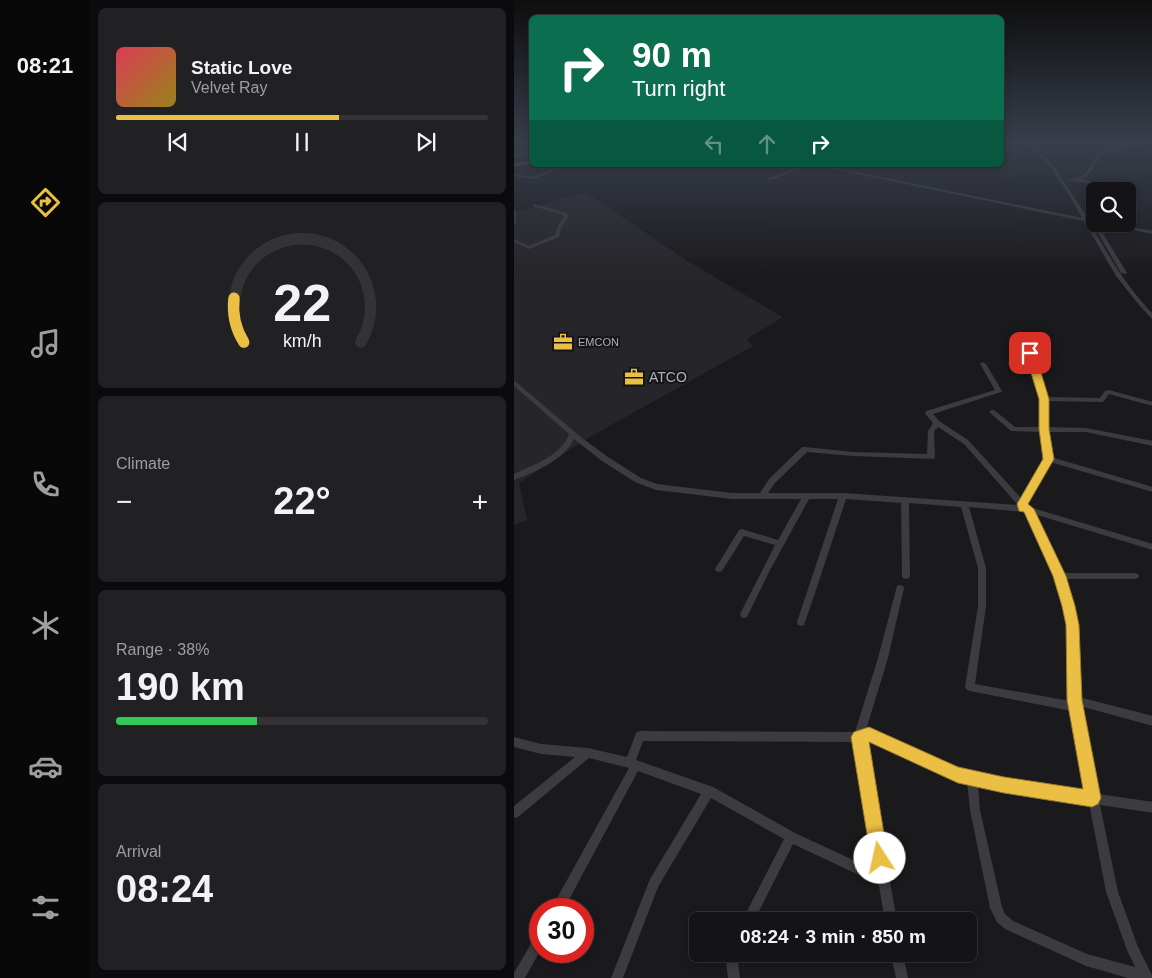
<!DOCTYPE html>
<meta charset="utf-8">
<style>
:root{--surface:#141315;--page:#212022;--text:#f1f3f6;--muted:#9d9ea0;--line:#333234;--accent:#ebbf43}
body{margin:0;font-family:Helvetica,sans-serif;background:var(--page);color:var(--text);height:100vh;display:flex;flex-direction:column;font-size:19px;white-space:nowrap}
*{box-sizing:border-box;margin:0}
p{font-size:16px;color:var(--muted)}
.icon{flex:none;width:28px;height:28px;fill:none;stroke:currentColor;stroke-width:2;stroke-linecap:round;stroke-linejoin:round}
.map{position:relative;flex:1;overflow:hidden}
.sheet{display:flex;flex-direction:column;gap:8px;padding:8px;background:#0b0a0c;width:424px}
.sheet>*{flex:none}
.guide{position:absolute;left:15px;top:15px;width:475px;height:152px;border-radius:8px;box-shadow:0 2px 8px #0003,0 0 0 1px var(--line);background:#0b6e4f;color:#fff;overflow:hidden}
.tools{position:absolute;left:572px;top:182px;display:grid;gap:10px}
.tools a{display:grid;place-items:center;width:50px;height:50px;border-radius:8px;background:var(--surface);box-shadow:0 2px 8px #0003,0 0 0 1px var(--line);font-size:25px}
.speed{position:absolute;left:15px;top:898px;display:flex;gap:10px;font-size:25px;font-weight:700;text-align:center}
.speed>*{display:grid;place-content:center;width:65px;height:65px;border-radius:50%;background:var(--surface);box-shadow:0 2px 8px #0003,0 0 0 1px var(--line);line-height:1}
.speed .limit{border:8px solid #d22;background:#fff;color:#111}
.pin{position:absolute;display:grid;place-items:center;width:42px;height:42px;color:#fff;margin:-21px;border-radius:10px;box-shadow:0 2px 8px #0006}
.me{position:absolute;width:55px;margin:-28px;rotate:350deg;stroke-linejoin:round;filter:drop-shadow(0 0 4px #0008)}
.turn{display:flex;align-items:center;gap:18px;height:105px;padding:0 20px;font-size:22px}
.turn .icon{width:65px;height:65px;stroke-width:2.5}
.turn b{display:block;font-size:35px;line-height:42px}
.lanes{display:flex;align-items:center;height:48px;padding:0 20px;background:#0003;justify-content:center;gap:25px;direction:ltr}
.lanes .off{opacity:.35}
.big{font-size:38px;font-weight:800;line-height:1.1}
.sheet .card{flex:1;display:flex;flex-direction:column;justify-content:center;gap:8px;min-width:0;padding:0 18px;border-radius:8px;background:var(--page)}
.sheet .dial{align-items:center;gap:0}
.dial svg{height:130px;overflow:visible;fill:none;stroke:var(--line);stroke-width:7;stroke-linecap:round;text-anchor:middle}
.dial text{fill:var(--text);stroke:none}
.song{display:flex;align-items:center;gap:15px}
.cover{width:60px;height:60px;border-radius:8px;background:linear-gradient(135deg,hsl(350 70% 55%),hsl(50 70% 35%))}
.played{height:5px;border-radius:2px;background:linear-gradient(90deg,var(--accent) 60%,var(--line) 60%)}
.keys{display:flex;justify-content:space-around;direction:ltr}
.heat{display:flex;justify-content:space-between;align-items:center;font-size:28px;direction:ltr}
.charge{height:8px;border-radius:4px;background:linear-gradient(90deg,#34c759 38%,var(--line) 0)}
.trip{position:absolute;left:175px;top:912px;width:288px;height:50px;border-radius:8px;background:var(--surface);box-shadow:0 2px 8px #0003,0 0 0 1px var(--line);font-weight:800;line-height:50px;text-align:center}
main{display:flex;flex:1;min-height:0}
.menu{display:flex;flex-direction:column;width:90px;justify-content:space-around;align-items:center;background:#080808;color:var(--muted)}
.menu .icon{width:35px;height:35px}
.menu .current{color:var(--accent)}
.menu b{font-size:22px;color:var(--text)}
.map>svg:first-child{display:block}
</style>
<main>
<nav class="menu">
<b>08:21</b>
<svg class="icon current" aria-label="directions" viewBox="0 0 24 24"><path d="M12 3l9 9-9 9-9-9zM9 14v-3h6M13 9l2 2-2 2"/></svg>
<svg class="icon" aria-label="music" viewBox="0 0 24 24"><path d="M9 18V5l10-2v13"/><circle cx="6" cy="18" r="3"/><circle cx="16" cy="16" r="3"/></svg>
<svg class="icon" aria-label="phone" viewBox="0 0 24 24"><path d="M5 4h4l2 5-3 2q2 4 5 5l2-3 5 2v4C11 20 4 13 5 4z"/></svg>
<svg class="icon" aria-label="climate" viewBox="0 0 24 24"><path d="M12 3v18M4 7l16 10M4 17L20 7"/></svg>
<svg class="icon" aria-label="car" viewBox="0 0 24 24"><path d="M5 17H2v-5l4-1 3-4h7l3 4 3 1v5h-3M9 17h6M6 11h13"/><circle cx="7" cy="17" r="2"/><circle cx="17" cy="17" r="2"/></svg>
<svg class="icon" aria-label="filters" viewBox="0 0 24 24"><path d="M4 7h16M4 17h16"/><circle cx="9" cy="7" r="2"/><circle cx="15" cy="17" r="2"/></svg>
</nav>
<section class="sheet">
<div class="card">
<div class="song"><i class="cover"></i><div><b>Static Love</b><p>Velvet Ray</p></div></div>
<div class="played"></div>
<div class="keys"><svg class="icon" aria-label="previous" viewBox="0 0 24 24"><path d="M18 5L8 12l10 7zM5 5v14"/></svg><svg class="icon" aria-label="pause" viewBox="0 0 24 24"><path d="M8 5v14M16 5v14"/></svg><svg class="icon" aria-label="next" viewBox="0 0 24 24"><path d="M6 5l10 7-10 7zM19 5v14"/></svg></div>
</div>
<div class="card dial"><svg viewBox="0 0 100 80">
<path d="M14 69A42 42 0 1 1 86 69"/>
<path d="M14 69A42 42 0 0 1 8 42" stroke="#ebbf43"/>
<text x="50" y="56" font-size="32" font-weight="700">22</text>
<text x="50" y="72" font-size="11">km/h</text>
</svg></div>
<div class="card"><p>Climate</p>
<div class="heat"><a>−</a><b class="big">22°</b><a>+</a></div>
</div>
<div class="card"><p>Range · 38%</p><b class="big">190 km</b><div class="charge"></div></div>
<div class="card"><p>Arrival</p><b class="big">08:24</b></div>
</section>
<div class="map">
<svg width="639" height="978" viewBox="0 0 639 978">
<rect width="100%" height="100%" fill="#1a191c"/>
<path fill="#262529" d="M71 192 175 262 269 317 233 339 239 346 74 438 5 483 13 520 0 525V213Z"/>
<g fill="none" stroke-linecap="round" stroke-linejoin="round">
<g fill="#3b3b40" fill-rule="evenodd">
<path d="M513 142H517L541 168 575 220V221C593 254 612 286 639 314V320L625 305 602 276 570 221 300 165H308L568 218 557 198 538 169Z"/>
<path d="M633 142H639V143L589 153C581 161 579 175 567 179L580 182 599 191C591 191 584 186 576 184 568 181 560 182 553 180L568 176 572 173 581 157 587 151Z"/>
<path d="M49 165H55L19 179 0 176V174L19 177Z"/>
<path d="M289 165H295L257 180 253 179Z"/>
<path d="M19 204 53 213 54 217 47 228 45 237 15 249 0 242V239L15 246 41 235 43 228 50 217 49 215 19 206Z"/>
<path d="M0 209 2 210V223L0 224Z"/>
<path d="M572 211 576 212 581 220V224H583L613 273 612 274 607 273 572 212Z"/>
<path d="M591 224H599L639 231V234L593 225Z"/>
<path d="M514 338 517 340 521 365 533 397 586 398 591 391 595 390 639 402V406L595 394 590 401 588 402 533 401V427L572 428 639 441V446L572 432H534L537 457 639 487V492L536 462 512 504V506L639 544V550L520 514 549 573H621L624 574 625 576 624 578 621 579H551L559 606 562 625 565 697 639 716V726L566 706 584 794 639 802V813L586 805 604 892 624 947 637 973 639 978H614L572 966 491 929 483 922 476 908 456 810 453 782 439 779 355 739 351 740 383 921H371L364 880 345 875 279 844 240 921H228L270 839 197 798 144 887 109 978H97L136 879 187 794 124 771 50 909H37L115 768 75 758 4 817 0 818V806L61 757 27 754 0 747V737L27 744 74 748 113 757 122 733 126 731 341 732 364 658 383 586 386 585 389 586 390 588 374 658 352 730 355 729 359 731 444 770 456 773 458 772 462 774 490 780 573 792 557 711 456 691 453 690 451 687 464 606V568L447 507 395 503 396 576 395 578 392 579 389 578 388 576 387 503 332 499 302 590 290 625 287 626 284 625 283 622 324 499H295L255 572 233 617 230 618 227 617 226 614 261 545 230 536 208 571 205 572 202 571 201 569 225 530 228 529 264 540 287 499H218L142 490 121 482 88 461 60 439C50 460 21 472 0 480V474C19 465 47 456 55 434L0 386V381L2 382 68 438 94 457 127 478 143 484 218 493H246L255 479 288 447H291L339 452 413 454 414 431 419 423 412 415 411 413 412 411 481 390 466 364 469 362 472 364 488 391 487 392 419 414 425 421 454 440 507 498 530 459 527 432 497 431 475 412 478 410H480L501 427H527V399L516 367 496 366 493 364 496 362 515 363 511 340ZM424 427 450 444 504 505 329 493H254L261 483 293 452 339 456 420 459 421 457 420 431ZM455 507 511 512 542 576 551 606 554 625 556 701 461 684 472 606V568ZM129 741 341 742 362 868 350 865 281 833 199 787 122 760ZM464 785 490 790 575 803 592 892 613 950 621 967 573 954 499 921 491 914 488 907 466 810Z"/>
<path d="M26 933V951L11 978H0V973L22 935Z"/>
<path d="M211 954H223L226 978H214Z"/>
<path d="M377 954H389L394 978H382Z"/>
</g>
<path fill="#494a50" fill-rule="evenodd" d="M18 160V164L0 167V163Z"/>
<g stroke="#4e4f55" stroke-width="2.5">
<path id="rail" d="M0 156 18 153"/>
</g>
<use href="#rail" stroke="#151417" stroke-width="1" stroke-dasharray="3" stroke-linecap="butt"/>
</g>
<linearGradient id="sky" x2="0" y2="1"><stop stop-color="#0e0e0f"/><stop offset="0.51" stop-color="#383e4b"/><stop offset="1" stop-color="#383e4b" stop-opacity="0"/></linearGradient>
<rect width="639" height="279" fill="url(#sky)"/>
<path fill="#ebbf43" stroke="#997c2c" d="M516 350 521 353 535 399V429L540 459 514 504 520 509 552 576 561 606 565 625 568 700 587 798 584 804 578 807 490 793 444 783 355 742 374 858 372 864 366 867 360 864 357 858 337 737 340 732 355 727 444 767 490 777 569 789 553 700 552 625 548 606 539 576 510 512 505 511 503 504 529 459 525 429V399L511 353Z"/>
<defs>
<g id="office-bare" transform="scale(1.5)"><path d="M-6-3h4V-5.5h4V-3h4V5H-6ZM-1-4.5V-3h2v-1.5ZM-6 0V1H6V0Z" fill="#ebbf43" stroke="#151417" stroke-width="2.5" paint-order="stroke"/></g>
</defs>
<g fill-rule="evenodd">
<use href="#office-bare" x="49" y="342"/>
<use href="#office-bare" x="120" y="377"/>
</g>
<g text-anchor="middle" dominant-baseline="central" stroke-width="4" stroke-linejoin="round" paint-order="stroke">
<g font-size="11" fill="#adb0bb" stroke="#151417" text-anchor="start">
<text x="64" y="342">EMCON</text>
</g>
<g font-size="14" fill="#adb0bb" stroke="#151417" text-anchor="start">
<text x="135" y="377">ATCO</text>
</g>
</g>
</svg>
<div class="tools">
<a><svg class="icon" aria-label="search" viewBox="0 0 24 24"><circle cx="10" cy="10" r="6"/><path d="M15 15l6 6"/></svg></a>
</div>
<div class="speed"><div class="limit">30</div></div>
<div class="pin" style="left:516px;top:353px;background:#d93025"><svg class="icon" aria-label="arrive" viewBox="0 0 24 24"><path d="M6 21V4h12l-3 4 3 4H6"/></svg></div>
<svg class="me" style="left:366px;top:858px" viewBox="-20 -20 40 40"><circle r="19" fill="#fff"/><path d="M0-13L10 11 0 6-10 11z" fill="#ebbf43"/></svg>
<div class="trip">08:24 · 3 min · 850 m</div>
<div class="guide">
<div class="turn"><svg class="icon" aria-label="right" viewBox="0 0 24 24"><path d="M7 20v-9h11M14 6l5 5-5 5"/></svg><div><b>90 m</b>Turn right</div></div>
<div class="lanes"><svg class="icon off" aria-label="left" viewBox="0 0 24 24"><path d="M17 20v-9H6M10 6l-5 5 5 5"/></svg><svg class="icon off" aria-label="ahead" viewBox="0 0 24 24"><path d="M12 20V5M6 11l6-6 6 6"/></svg><svg class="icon" aria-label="right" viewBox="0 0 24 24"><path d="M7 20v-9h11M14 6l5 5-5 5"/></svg></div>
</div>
</div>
</main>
